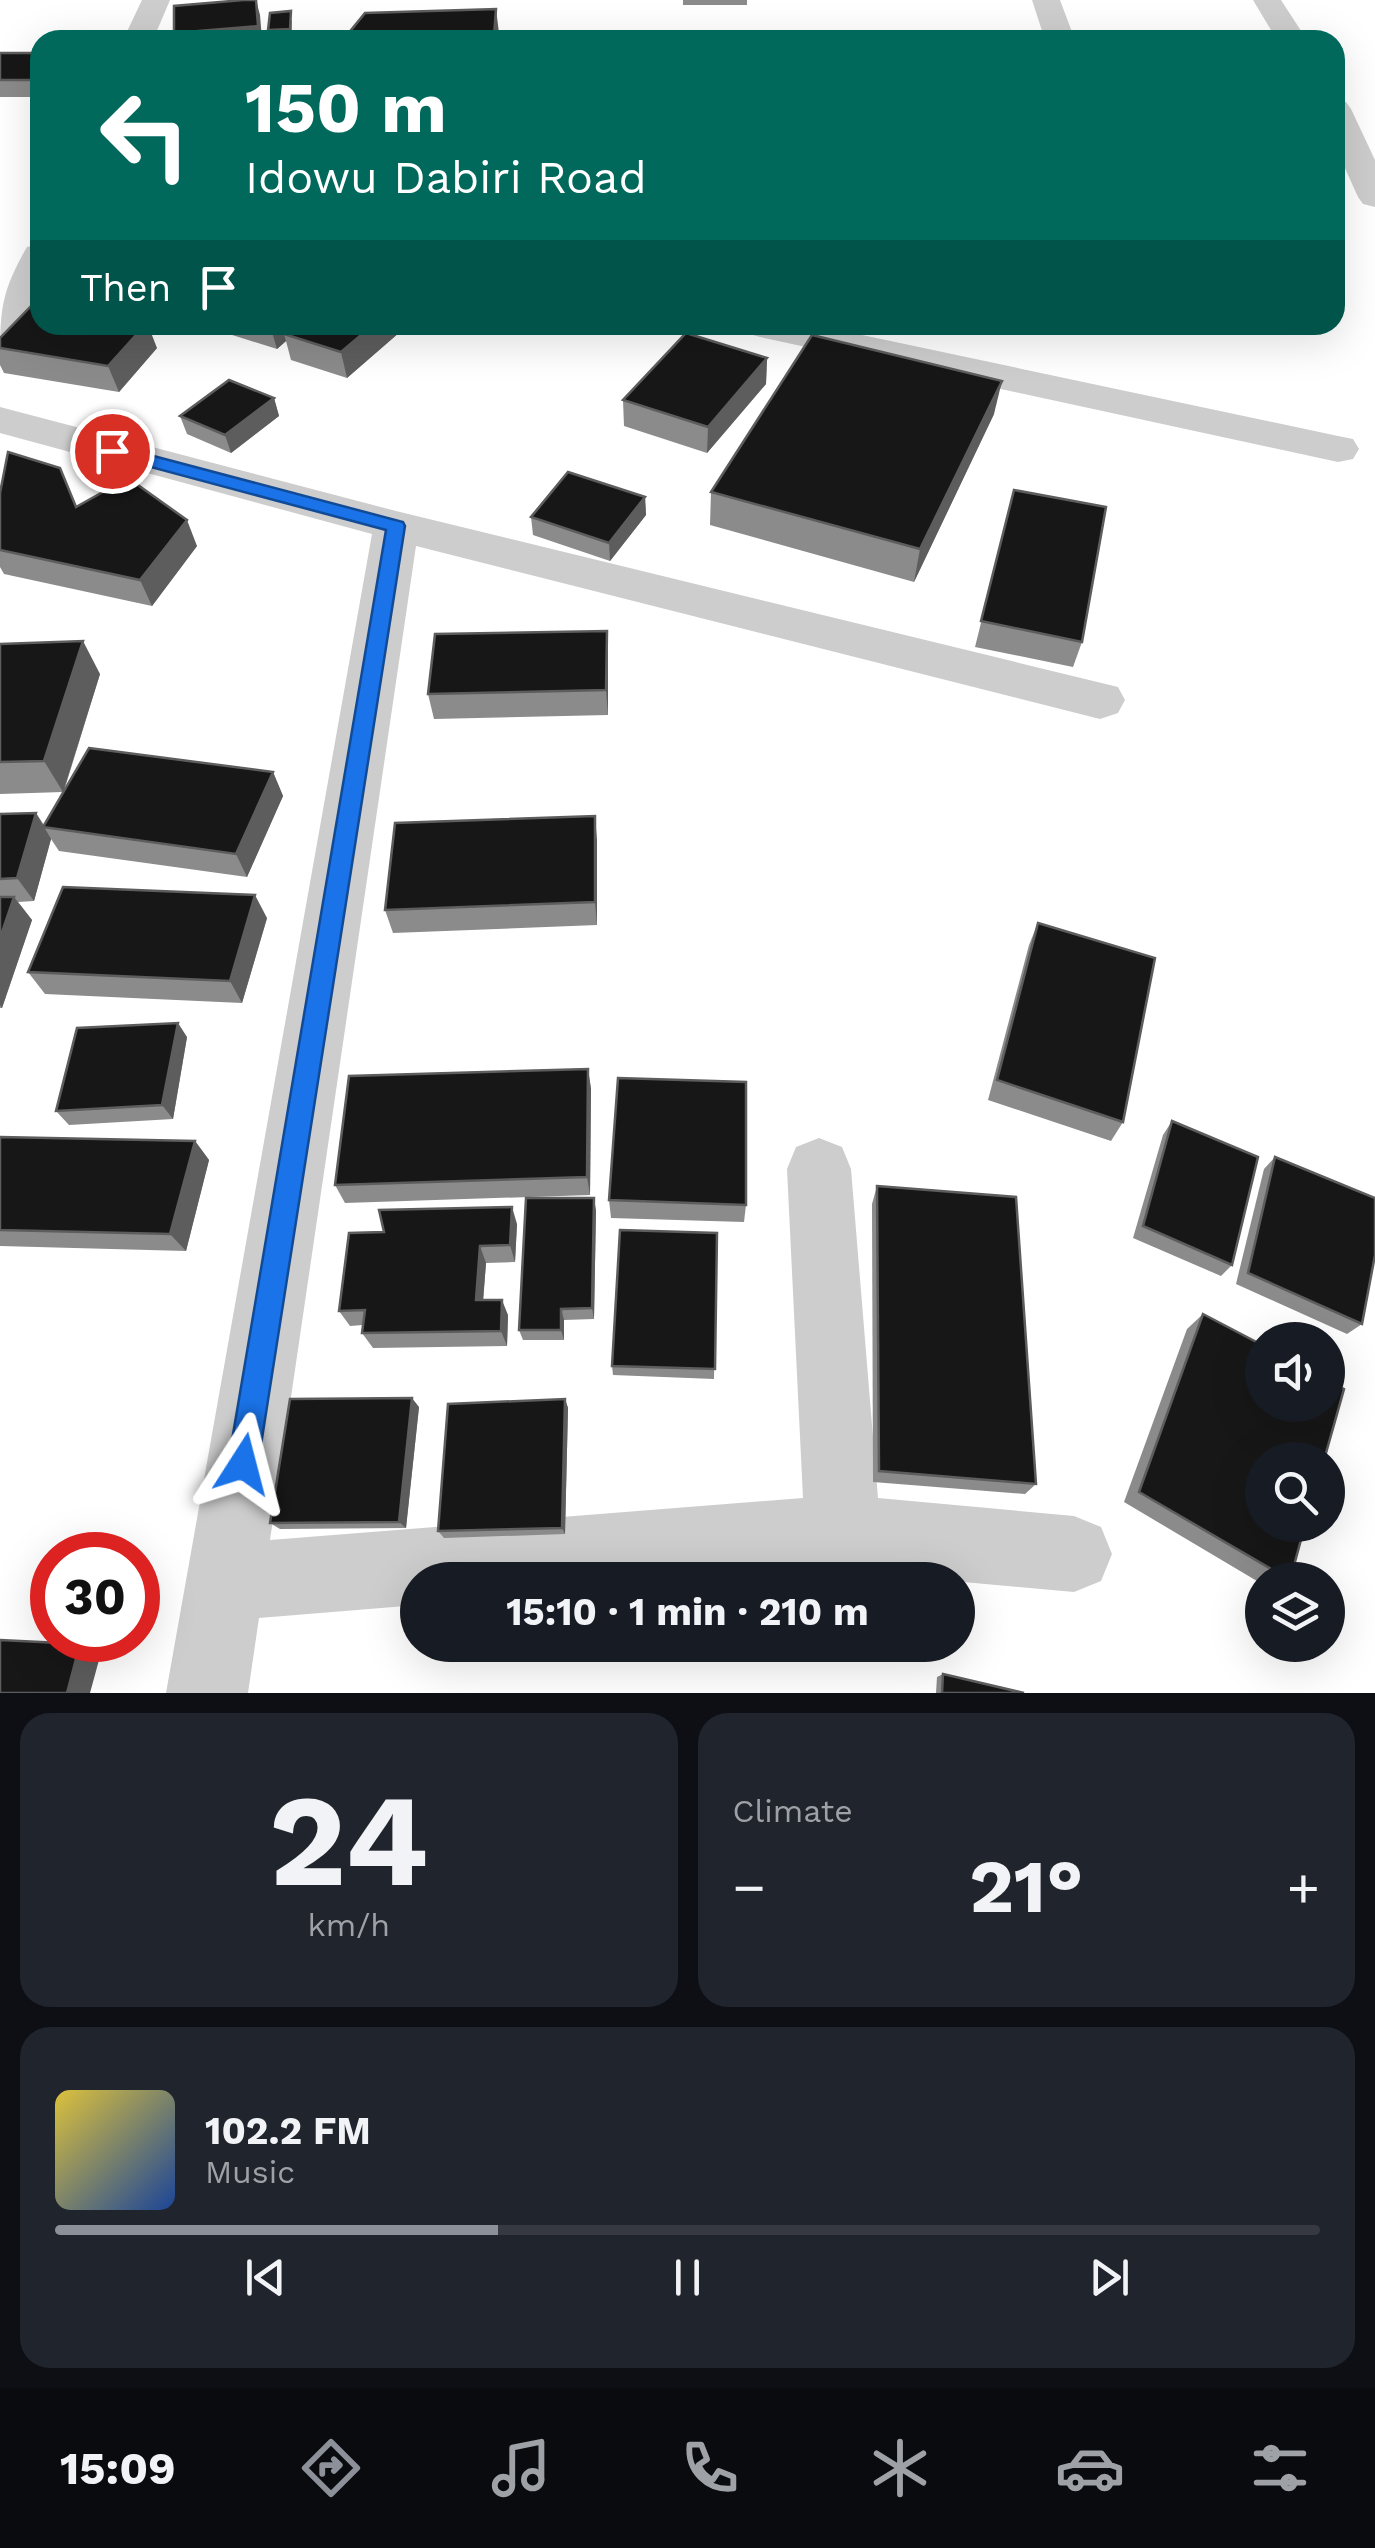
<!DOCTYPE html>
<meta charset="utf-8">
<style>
:root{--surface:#171b24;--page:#20242c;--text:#f1f3f6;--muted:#9ea1a6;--line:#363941;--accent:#8c9099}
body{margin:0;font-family:"Work Sans",sans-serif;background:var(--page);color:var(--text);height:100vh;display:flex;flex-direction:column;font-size:38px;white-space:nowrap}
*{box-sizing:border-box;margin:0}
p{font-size:32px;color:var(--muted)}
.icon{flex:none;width:55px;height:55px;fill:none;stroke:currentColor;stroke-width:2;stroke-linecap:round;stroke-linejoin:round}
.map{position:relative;height:1693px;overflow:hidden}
.drawer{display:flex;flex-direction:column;gap:20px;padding:20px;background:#0d0f14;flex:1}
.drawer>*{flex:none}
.hud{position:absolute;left:30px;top:30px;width:1315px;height:305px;border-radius:30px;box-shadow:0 10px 40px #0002;background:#00695c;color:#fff;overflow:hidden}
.tools{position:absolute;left:1245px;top:1322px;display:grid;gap:20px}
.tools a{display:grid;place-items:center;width:100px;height:100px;border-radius:50%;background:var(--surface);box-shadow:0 10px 40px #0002;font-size:50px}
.speed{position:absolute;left:30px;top:1532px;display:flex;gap:20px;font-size:50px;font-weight:700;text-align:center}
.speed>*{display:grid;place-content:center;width:130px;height:130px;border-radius:50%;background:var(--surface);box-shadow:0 10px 40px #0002;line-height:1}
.speed .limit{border:15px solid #d22;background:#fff;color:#111}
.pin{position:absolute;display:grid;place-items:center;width:85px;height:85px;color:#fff;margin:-42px;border:5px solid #fff;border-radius:50%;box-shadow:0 2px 10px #0007}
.me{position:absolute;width:110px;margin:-55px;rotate:9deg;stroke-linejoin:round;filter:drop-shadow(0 0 8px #0008)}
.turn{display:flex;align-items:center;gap:35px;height:210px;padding:0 50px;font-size:45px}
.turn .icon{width:130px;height:130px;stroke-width:2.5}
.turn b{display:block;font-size:70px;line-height:85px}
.then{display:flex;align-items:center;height:95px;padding:0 50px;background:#0003;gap:20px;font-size:38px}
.big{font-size:75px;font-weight:700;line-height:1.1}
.drawer .card{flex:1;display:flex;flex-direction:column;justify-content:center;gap:15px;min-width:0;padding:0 35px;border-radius:30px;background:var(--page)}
.drawer .dial{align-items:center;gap:0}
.dial b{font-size:130px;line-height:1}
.song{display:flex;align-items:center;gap:30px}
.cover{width:120px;height:120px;border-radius:15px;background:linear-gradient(135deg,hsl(50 70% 55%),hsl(220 70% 35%))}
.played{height:10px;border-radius:5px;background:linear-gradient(90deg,var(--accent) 35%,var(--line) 35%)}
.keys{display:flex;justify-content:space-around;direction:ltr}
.heat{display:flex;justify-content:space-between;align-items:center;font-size:55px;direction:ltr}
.drawer .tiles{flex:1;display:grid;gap:20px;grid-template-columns:1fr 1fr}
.card:last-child{grid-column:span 2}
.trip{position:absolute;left:400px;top:1562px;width:575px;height:100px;border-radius:50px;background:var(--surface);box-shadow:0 10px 40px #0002;font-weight:700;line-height:100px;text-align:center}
.dock{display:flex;height:160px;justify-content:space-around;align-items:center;background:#090b0e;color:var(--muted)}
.dock .icon{width:70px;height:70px}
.dock .selected{color:var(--accent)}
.dock b{font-size:45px;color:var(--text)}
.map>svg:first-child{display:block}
</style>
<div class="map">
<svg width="1375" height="1693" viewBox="0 0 1375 1693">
<rect width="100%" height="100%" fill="#fff"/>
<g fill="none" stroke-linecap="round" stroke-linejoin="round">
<g fill="#cdcdcd" fill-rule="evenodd">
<path d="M142 0H170L153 40H123Z"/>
<path d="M1032 0H1060L1075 40H1045Z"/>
<path d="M1253 0H1281L1307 40H1277Z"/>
<path d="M1335 99 1346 102 1351 109 1375 160V207L1363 204 1358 197 1335 146Z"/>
<path d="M40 244V289L20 353 14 361 0 365C0 311 0 294 27 247Z"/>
<path d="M741 325H815L1338 436 1353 439 1359 449 1353 459 1338 462 760 337 746 333Z"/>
<path d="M0 407 396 511 1118 687 1125 700 1118 713 1100 719 416 546 270 1540 803 1498 787 1169 796 1147 819 1138 842 1147 851 1169 878 1498 1074 1516 1101 1527 1112 1554 1101 1581 1074 1592 843 1571 732 1580H418V1605L259 1618 248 1693H166L372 534 0 433Z"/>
</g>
</g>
<g fill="#8b8b8b">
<rect x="683" y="0" width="64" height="5"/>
<path d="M292 20V37L271 39 268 30Z"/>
<path d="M499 33 498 40H343Z"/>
<rect x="0" y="53" width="40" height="44"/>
<path d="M40 264V287L32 269Z"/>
<path d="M162 325H196L186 333Z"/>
<path d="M209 325H408L347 378 291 360 286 341 277 349 210 328Z"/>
<path d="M1294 325H1323L1320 331Z"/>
<path d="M0 338 157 348 119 392 4 373 0 365Z"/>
<path d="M767 358 766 384 707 453 624 426 623 400Z"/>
<path d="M274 398 279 416 231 453 187 434 180 416Z"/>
<path d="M994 414 914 582 710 525 711 492Z"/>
<path d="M1014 490 1082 642 1073 667 975 647Z"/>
<path d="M0 493 77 507 197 546 152 606 4 574 0 567Z"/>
<path d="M645 497 646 515 610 561 533 535 531 517Z"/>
<path d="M607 631 608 656V715L434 719 428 694Z"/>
<path d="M0 644 100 674 64 791 273 772 283 796 247 877 59 851 51 839 34 901 18 902 32 920 2 1008H0V814L36 813 44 825 63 792 0 794Z"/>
<path d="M597 840V925L393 933 385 910Z"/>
<path d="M267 918 242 1003 45 994 28 972Z"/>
<path d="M1038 923 1123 1122 1111 1141 988 1100 1029 945Z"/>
<path d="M187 1037 173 1119 69 1125 56 1111Z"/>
<path d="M588 1069 591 1089 590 1195 345 1203 335 1185Z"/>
<path d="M1172 1121 1232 1265 1221 1276 1133 1238 1163 1135Z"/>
<path d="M0 1137 195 1141 209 1160 186 1251 0 1246Z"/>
<path d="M1275 1157 1362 1324 1347 1334 1236 1284 1264 1169Z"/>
<path d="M877 1186 1036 1484 1025 1494 873 1482 872 1204Z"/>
<path d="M609 1200 746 1205 744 1222 611 1218Z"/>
<path d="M596 1210 594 1319 564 1320V1340H523L519 1330Z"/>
<path d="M517 1224 515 1262 486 1263 483 1300 508 1315 507 1346 373 1348 362 1333 363 1325 350 1326 339 1311Z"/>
<path d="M717 1233 714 1379 613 1375 612 1366Z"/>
<path d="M1203 1314 1290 1580H1262V1584L1124 1502 1187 1329Z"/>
<path d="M565 1399 568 1408 565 1534 444 1538 438 1531Z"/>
<path d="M419 1407 406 1528 280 1529 270 1523Z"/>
<path d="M943 1674 1024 1693H936L937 1677Z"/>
</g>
<g fill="#5d5d5d">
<path d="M256 0 260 15 262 40H176L174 33Z"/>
<path d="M496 9 499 33 498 40H494V36Z"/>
<path d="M145 325H148L157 348 119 392 108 366Z"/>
<path d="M183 325H196L186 333Z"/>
<path d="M270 325H305L284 334 286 341 277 349Z"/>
<path d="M373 325H408L347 378 341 352Z"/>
<path d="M767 358 766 384 707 453 708 427Z"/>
<path d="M1002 381 994 414 914 582 920 549Z"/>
<path d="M274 398 279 416 231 453 225 435Z"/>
<path d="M645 497 646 515 610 561 609 543Z"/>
<path d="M187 520 197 546 152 606 140 580Z"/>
<path d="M607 631 608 656V715L606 690Z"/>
<path d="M83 641 100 674 63 792 44 761Z"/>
<path d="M273 772 283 796 247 877 236 854Z"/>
<path d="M36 813 51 839 34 901 17 878Z"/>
<path d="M595 816 597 840V925L595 902Z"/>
<path d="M255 895 267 918 242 1003 230 981Z"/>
<path d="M14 897 32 920 2 1008 0 1005V938Z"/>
<path d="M178 1023 187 1037 173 1119 162 1105Z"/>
<path d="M588 1069 591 1089 590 1195 587 1177Z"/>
<path d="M195 1141 209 1160 186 1251 170 1234Z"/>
<path d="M594 1198 596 1210 594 1319 592 1308Z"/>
<path d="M512 1207 517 1224 515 1262 510 1245Z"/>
<path d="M480 1246 486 1263 482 1315 476 1300Z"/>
<path d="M502 1300 508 1315 507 1346 501 1331Z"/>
<path d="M561 1309 564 1320V1340L561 1330Z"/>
<path d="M412 1398 419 1407 406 1528 399 1522Z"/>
<path d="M565 1399 568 1408 565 1534 562 1528Z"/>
<path d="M80 1644 102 1649 90 1693H67Z"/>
</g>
<g fill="#171717" stroke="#5d5d5d" stroke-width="2.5">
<path d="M243 0H256L258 26 174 33V6Z"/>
<path d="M496 9 494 36 343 40 365 13Z"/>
<path d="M291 11 290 29 268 30 270 13Z"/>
<rect x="0" y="53" width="40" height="27"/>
<path d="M1335 273 1343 275 1335 295Z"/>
<path d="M33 304 40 305V325H145L108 366 0 348V338Z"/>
<path d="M295 325H373L341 352 284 334Z"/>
<path d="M686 333 767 358 708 427 623 400Z"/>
<path d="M812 335 1002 381 920 549 711 492Z"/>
<path d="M229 380 274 398 225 435 180 416Z"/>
<path d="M8 452 60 468 76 507 128 478 187 520 140 580 0 550V493Z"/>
<path d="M568 472 645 497 609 543 531 517Z"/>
<path d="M1014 490 1106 507 1082 642 981 621Z"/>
<path d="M607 631 606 690 428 694 435 634Z"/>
<path d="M83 641 44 761 0 762V644Z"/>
<path d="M89 748 273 772 236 854 43 827Z"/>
<path d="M36 813 17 878 0 879V814Z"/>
<path d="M595 816V902L385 910 395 823Z"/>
<path d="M63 887 255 895 230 981 28 972Z"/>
<path d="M0 897H14L0 938Z"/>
<path d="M1038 923 1155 958 1123 1122 997 1080Z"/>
<path d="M178 1023 162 1105 56 1111 77 1028Z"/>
<path d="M588 1069 587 1177 335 1185 349 1076Z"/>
<path d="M618 1078 746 1082V1205L609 1200Z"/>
<path d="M1172 1121 1258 1157 1232 1265 1143 1226Z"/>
<path d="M0 1137 195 1141 170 1234 0 1230Z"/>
<path d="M1275 1157 1375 1198V1255L1362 1324 1248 1273Z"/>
<path d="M877 1186 1016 1197 1036 1484 879 1471Z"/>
<path d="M526 1198H594L592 1308 561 1309V1330H519Z"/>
<path d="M512 1207 510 1245 480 1246 476 1300H502L501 1331 362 1333 365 1310 339 1311 349 1233 384 1232 379 1210Z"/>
<path d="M620 1230 717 1233 715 1369 612 1366Z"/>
<path d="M1203 1314 1262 1345V1405H1328V1380L1344 1389 1324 1460H1262V1525H1305L1290 1580 1139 1492Z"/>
<path d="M412 1398 399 1522 270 1523 290 1399Z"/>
<path d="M565 1399 562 1528 438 1531 448 1404Z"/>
<path d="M0 1640 80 1644 67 1693H0Z"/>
<path d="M943 1674 1024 1693H942Z"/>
</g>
<path fill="#1a73e8" stroke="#114b97" stroke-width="2.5" d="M112 445 403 522 405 526 258 1464 254 1475 243 1479 232 1475 228 1464 386 530 106 455 103 451Z"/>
</svg>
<div class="tools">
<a><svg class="icon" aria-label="sound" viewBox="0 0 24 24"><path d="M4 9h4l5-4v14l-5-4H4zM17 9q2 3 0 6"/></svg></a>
<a><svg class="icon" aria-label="search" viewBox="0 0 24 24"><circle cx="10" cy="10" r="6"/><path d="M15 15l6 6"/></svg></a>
<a><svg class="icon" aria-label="layers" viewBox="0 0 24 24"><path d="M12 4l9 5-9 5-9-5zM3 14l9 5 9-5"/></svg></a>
</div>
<div class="speed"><div class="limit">30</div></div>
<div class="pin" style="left:112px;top:451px;background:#d93025"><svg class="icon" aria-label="arrive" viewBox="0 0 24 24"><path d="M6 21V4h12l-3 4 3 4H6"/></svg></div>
<svg class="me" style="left:243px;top:1464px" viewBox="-20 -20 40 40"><path d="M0-17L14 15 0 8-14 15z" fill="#1a73e8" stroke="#fff" stroke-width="4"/></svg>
<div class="trip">15:10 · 1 min · 210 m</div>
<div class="hud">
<div class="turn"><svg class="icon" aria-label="left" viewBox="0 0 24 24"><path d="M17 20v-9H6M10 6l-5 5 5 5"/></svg><div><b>150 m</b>Idowu Dabiri Road</div></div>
<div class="then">Then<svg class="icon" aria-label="arrive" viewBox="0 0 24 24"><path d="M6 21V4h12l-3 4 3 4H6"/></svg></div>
</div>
</div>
<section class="drawer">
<div class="tiles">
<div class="card dial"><b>24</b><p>km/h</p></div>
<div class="card"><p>Climate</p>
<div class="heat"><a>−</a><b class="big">21°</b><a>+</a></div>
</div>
<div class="card">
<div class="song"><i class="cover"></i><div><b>102.2 FM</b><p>Music</p></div></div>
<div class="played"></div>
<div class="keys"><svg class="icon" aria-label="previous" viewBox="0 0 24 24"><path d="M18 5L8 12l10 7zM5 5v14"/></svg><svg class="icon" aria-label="pause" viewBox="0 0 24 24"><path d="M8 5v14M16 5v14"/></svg><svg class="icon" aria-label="next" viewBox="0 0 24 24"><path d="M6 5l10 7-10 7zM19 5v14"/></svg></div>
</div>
</div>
</section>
<nav class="dock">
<b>15:09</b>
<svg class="icon selected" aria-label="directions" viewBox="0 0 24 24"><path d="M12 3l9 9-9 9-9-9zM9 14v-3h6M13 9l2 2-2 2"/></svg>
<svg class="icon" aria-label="music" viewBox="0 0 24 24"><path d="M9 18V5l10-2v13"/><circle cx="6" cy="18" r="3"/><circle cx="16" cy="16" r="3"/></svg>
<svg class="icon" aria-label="phone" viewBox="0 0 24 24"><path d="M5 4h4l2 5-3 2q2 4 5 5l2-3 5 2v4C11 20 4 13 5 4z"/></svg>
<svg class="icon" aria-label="climate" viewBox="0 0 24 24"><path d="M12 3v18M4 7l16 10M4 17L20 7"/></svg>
<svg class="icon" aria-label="car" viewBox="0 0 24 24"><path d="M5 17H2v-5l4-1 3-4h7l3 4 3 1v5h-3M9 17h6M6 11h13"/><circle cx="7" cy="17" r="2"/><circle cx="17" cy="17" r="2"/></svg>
<svg class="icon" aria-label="filters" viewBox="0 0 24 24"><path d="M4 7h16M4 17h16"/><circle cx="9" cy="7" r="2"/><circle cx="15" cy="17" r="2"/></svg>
</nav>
